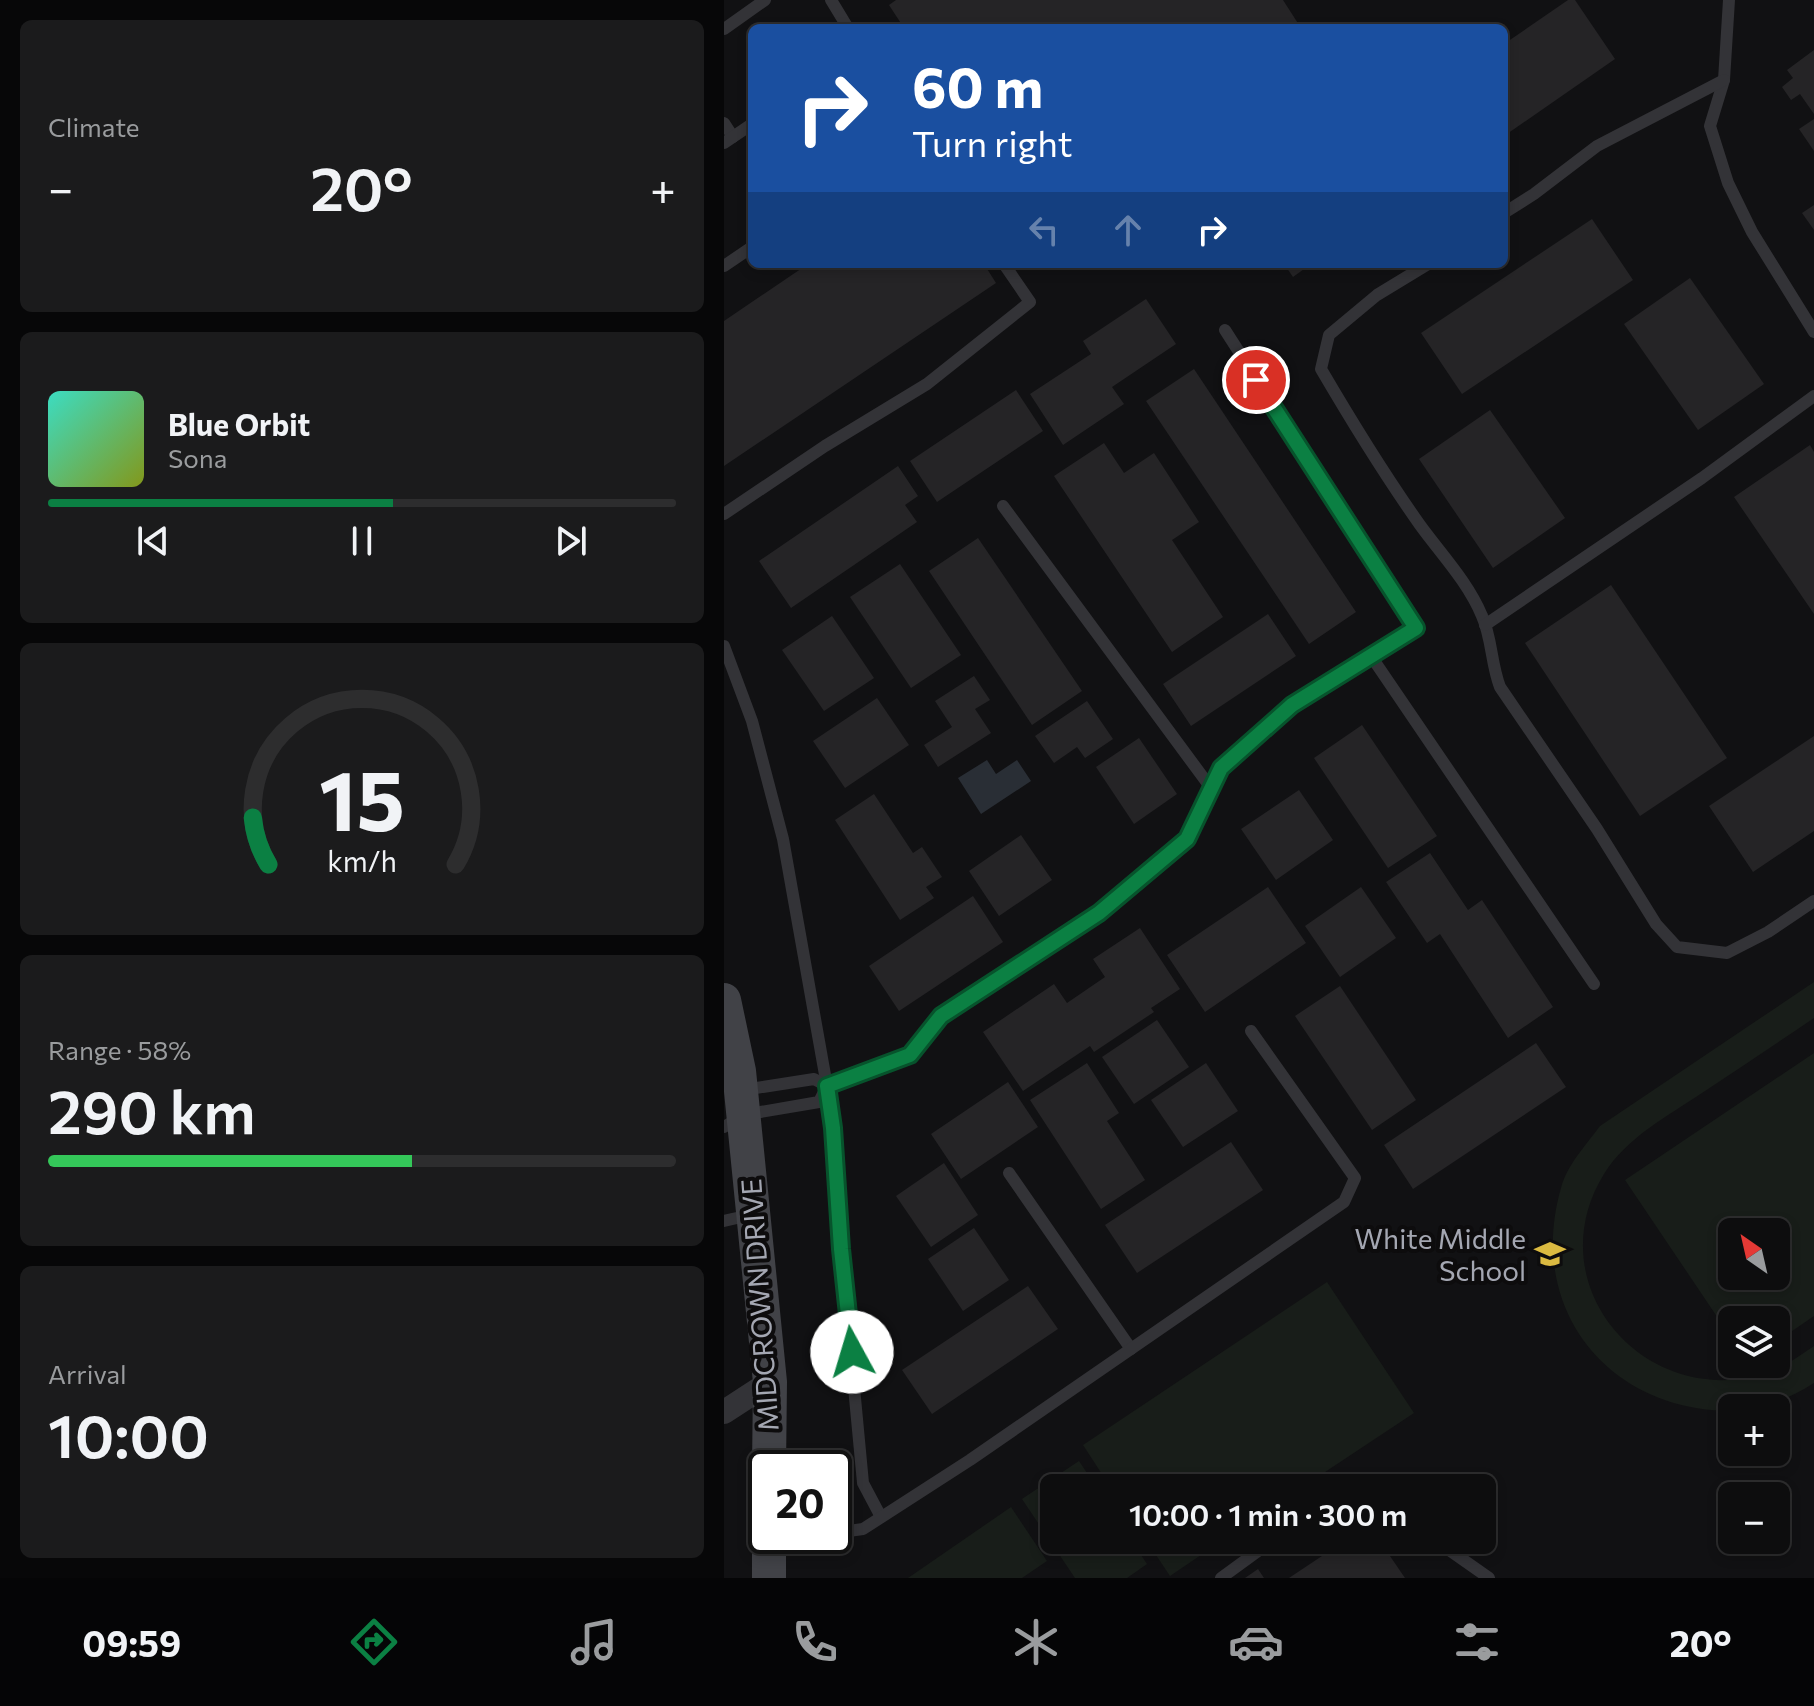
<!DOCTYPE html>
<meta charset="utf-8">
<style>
:root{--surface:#0d0d0e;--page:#1b1b1c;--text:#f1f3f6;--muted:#9a9c9e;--line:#2d2d2e;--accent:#0b8043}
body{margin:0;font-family:Commissioner,sans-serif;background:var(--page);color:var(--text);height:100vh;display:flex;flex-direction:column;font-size:30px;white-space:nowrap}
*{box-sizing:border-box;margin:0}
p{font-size:26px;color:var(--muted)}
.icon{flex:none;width:44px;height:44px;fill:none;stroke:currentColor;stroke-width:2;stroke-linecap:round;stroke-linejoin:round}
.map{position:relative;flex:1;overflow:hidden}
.details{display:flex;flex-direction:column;gap:20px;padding:20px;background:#070708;width:724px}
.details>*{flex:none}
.guide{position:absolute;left:24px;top:24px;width:760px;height:244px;border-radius:12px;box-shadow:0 4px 12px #0003,0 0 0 2px var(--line);background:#1a4fa0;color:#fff;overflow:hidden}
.needle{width:52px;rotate:326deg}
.buttons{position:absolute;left:994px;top:1218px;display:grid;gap:16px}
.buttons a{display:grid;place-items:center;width:72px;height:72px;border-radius:12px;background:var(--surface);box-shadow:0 4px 12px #0003,0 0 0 2px var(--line);font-size:40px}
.speed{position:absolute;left:24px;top:1450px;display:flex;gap:16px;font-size:40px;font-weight:700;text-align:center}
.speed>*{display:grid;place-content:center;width:104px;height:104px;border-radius:50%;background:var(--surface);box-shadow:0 4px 12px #0003,0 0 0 2px var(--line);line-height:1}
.speed .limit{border:4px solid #111;border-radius:12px;background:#fff;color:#111}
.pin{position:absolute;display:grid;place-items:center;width:68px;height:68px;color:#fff;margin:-34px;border:4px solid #fff;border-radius:50%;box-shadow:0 2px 8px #0007}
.me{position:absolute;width:88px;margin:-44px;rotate:354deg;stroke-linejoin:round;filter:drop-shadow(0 0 6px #0008)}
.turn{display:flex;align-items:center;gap:28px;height:168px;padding:0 32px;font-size:36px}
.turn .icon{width:104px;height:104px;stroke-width:2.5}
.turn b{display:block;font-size:56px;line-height:68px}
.lanes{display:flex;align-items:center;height:76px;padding:0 32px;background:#0003;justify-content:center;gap:40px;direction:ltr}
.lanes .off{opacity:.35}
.big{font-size:60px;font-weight:600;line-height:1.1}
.details .card{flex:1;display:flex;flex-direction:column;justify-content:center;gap:12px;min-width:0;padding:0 28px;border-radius:12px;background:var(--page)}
.details .dial{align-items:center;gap:0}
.dial svg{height:208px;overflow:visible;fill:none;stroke:var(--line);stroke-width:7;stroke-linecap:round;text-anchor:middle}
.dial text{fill:var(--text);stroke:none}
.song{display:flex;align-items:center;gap:24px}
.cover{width:96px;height:96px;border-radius:12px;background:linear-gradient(135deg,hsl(170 70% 55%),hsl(70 70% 35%))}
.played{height:8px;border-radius:4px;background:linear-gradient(90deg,var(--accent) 55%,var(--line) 55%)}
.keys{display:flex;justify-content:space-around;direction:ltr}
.heat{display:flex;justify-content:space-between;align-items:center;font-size:44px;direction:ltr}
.charge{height:12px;border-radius:6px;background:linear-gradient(90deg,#34c759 58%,var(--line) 0)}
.trip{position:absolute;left:316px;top:1474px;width:456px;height:80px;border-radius:12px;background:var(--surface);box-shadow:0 4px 12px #0003,0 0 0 2px var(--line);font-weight:600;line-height:80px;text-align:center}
.tabs{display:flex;height:128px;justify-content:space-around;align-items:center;background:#050506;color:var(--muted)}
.tabs .icon{width:56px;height:56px}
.tabs .selected{color:var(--accent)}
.tabs b{font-size:36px;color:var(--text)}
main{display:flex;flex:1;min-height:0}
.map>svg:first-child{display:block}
</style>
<main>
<section class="details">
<div class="card"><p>Climate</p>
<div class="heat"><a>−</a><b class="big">20°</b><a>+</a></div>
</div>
<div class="card">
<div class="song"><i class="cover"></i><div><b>Blue Orbit</b><p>Sona</p></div></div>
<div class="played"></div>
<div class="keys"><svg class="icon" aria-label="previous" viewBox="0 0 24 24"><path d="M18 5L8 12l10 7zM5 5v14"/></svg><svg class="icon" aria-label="pause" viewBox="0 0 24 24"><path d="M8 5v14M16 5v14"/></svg><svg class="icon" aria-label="next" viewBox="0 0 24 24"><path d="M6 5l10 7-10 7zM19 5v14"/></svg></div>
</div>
<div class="card dial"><svg viewBox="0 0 100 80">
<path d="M14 69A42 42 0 1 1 86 69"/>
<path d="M14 69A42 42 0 0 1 8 51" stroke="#0b8043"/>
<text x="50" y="56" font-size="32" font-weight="700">15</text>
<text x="50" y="72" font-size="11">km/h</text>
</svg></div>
<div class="card"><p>Range · 58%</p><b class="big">290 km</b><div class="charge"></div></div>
<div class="card"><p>Arrival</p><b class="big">10:00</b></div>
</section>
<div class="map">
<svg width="1090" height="1578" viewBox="0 0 1090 1578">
<rect width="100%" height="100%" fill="#111113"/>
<g fill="#181d19" fill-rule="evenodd">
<path d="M1090 982V1018C1053 1043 1016 1068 978 1093 944 1116 903 1137 880 1174 813 1283 917 1407 1037 1375 1056 1370 1074 1357 1090 1346V1383C1064 1400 1039 1408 1008 1408V1411C884 1411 802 1309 837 1188 843 1165 862 1145 876 1126Z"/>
<path d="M1090 1053V1316L1052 1342V1320H1008V1339L901 1180ZM1008 1232H1052V1276H1008Z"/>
<path d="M603 1282 690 1413 577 1488H387L359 1445Z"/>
<path d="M355 1461 373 1488H330V1540H407L423 1564 403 1578H351L298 1499Z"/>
<path d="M287 1507 323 1561 298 1578H184Z"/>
<path d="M422 1540H499L446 1576Z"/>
</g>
<path fill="#292e35" d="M263 760 272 774 293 760 307 781 257 814 234 778Z"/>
<g fill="#252426">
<path d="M172 0H559L577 28H180L165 5Z"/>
<path d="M844 0H851L891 59 780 136V44Z"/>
<path d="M1090 50V114L1076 94 1067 100 1058 87 1069 78 1063 70Z"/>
<path d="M1090 119V151L1075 129Z"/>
<path d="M1090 205V230L1078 213Z"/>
<path d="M868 219 909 280 738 394 697 333Z"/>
<path d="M84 264H260L272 283 0 466V321Z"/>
<path d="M560 264H587L569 277Z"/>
<path d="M966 278 1040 384 974 430 900 324Z"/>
<path d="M422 299 452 344 388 387 400 404 339 445 306 394 367 354 359 341Z"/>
<path d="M470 369 632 612 585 644 422 401Z"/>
<path d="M292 390 319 431 213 502 186 461Z"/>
<path d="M766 410 841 518 769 568 695 459Z"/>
<path d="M380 443 400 473 430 453 475 522 448 540 499 617 448 652 330 476Z"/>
<path d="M1086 445 1090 452V614L1010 497Z"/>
<path d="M174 466 194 496 181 505 193 522 67 608 35 561Z"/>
<path d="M254 538 358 691 308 725 205 571Z"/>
<path d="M176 564 237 655 187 688 126 597Z"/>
<path d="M887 585 1003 758 916 816 801 643Z"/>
<path d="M544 614 572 656 467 726 439 684Z"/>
<path d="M108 616 150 678 100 711 58 650Z"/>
<path d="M250 676 266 700 251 709 267 733 214 767 200 745 228 727 211 701Z"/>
<path d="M153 698 185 745 121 788 89 741Z"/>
<path d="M363 701 389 739 361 758 353 747 330 763 311 736Z"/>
<path d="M638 725 713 836 664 868 590 758Z"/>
<path d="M1090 736V831L1029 872 985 806Z"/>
<path d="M415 738 453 794 410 824 372 767Z"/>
<path d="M575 790 609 840 552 880 517 829Z"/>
<path d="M150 794 189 853 198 847 218 877 202 887 210 898 176 920 111 820Z"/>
<path d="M297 835 328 880 275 916 245 871Z"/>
<path d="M706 853 744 910 758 900 829 1007 784 1038 716 934 703 943 662 882Z"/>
<path d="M544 887 582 943 481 1012 443 955Z"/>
<path d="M637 887 672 938 616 977 581 926Z"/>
<path d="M249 896 279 942 175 1011 145 966Z"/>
<path d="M416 928 456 989 427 1008 430 1012 370 1052 366 1046 299 1091 259 1032 330 984 343 1003 381 977 369 959Z"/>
<path d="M616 986 692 1100 648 1130 571 1016Z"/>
<path d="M433 1020 465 1067 410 1104 378 1057Z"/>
<path d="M812 1043 842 1087 689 1189 660 1145Z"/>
<path d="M363 1063 395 1113 383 1121 421 1180 377 1209 306 1100Z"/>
<path d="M482 1063 514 1111 459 1147 427 1100Z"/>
<path d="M284 1082 314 1127 237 1179 207 1134Z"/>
<path d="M507 1142 539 1190 413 1273 381 1225Z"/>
<path d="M220 1163 254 1215 207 1247 172 1196Z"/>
<path d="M250 1228 285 1280 239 1311 204 1259Z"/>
<path d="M304 1286 334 1329 208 1414 178 1370Z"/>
<path d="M622 1540H655L681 1578H565Z"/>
<path d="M534 1569 540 1578H521Z"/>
</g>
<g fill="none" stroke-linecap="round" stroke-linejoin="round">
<g stroke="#333337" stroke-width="12">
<path d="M107 0 124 28"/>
<path d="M1005 0 1000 80 986 126 1004 183 1028 232 1090 332"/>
<path d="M0 29 41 0"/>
<path d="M0 123 9 137"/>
<path d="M0 143 28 124"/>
<path d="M780 213 810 194 873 146 1000 80"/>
<path d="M704 264 653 295 605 335 597 369C628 422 660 474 696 525 717 554 744 582 758 616 768 638 767 664 776 687L873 829 932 924 953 947 1003 953 1044 932 1090 901"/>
<path d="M0 266 28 247"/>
<path d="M279 506 487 788"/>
<path d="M0 514 101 446 203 384 306 302 280 264"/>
<path d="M761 625 978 478 1090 396"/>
<path d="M0 646 28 721 59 839 103 1086 109 1128 117 1249 139 1483 157 1517"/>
<path d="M647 656 870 984"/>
<path d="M19 1090 90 1079 103 1086 186 1055 217 1016 375 913 463 839 497 768 568 705 692 628 501 330"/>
<path d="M0 1127 19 1115 95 1102 103 1086"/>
<path d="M285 1173 407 1349"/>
<path d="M0 1221 26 1215"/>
<path d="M110 1533 139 1529 246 1460 620 1202 631 1178 527 1031"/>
<path d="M48 1540 81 1536"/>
<path d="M711 1540 765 1578"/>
<path d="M497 1578 549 1540"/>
</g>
<path stroke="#333337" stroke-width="24" d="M0 1412 46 1382"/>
<g stroke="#414247" stroke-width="34">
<path d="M0 1000 15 1071 46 1382 45 1468"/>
<path d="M45 1536V1578"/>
</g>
</g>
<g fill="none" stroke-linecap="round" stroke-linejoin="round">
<g stroke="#07532c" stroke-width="20">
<path id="route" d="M128 1352 117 1249 109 1128 103 1086 186 1055 217 1016 375 913 463 839 497 768 568 705 692 628 532 380"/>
</g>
<use href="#route" stroke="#0b8043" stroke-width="14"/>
</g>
<defs>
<g id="school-bare" transform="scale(2.4)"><path d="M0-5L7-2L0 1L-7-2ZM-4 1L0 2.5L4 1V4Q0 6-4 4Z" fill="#dbba41" stroke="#0d0c0d" stroke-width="2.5" paint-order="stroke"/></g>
</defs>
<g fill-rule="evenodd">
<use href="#school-bare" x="826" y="1254"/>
</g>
<g text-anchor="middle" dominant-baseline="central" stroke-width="8" stroke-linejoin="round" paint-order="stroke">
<g font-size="28" fill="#a4a7b2" stroke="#0d0c0d" text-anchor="end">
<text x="802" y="1238">White Middle<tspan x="802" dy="32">School</tspan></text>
</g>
<g font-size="28" fill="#a4a7b2" stroke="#0d0c0d">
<text transform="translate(35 1305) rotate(-94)">MIDCROWN DRIVE</text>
</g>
</g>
</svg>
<div class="buttons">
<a><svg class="needle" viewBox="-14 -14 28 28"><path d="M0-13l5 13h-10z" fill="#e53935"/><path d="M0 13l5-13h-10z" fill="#9a9c9e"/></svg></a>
<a><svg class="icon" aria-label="layers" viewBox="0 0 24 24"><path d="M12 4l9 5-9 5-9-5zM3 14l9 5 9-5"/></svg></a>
<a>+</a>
<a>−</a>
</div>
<div class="speed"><div class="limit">20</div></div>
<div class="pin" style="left:532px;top:380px;background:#d93025"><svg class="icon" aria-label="arrive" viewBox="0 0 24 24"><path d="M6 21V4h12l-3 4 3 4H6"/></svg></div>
<svg class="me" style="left:128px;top:1352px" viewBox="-20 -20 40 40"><circle r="19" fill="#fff"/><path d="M0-13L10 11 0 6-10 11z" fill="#0b8043"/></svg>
<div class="trip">10:00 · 1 min · 300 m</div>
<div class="guide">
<div class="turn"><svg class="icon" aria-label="right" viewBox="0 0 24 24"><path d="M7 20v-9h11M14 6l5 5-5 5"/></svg><div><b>60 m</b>Turn right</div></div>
<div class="lanes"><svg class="icon off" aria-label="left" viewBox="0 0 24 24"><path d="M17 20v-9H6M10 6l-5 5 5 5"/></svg><svg class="icon off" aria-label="ahead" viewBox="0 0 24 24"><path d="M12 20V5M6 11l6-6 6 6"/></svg><svg class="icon" aria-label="right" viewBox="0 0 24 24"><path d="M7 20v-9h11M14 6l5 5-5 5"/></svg></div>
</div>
</div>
</main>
<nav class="tabs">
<b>09:59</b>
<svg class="icon selected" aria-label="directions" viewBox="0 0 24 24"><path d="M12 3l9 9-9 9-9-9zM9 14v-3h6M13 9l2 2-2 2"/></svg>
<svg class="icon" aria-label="music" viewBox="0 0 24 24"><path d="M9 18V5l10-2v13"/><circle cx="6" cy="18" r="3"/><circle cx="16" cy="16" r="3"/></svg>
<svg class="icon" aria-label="phone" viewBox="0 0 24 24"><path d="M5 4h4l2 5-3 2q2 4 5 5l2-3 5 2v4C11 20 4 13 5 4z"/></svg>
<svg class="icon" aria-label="climate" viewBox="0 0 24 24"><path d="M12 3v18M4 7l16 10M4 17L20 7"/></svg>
<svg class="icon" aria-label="car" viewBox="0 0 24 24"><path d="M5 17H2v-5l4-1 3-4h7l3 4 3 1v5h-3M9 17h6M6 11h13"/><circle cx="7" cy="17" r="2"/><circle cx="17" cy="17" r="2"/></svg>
<svg class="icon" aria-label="filters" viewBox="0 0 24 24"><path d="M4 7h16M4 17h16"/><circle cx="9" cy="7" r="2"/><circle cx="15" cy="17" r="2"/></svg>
<b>20°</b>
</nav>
